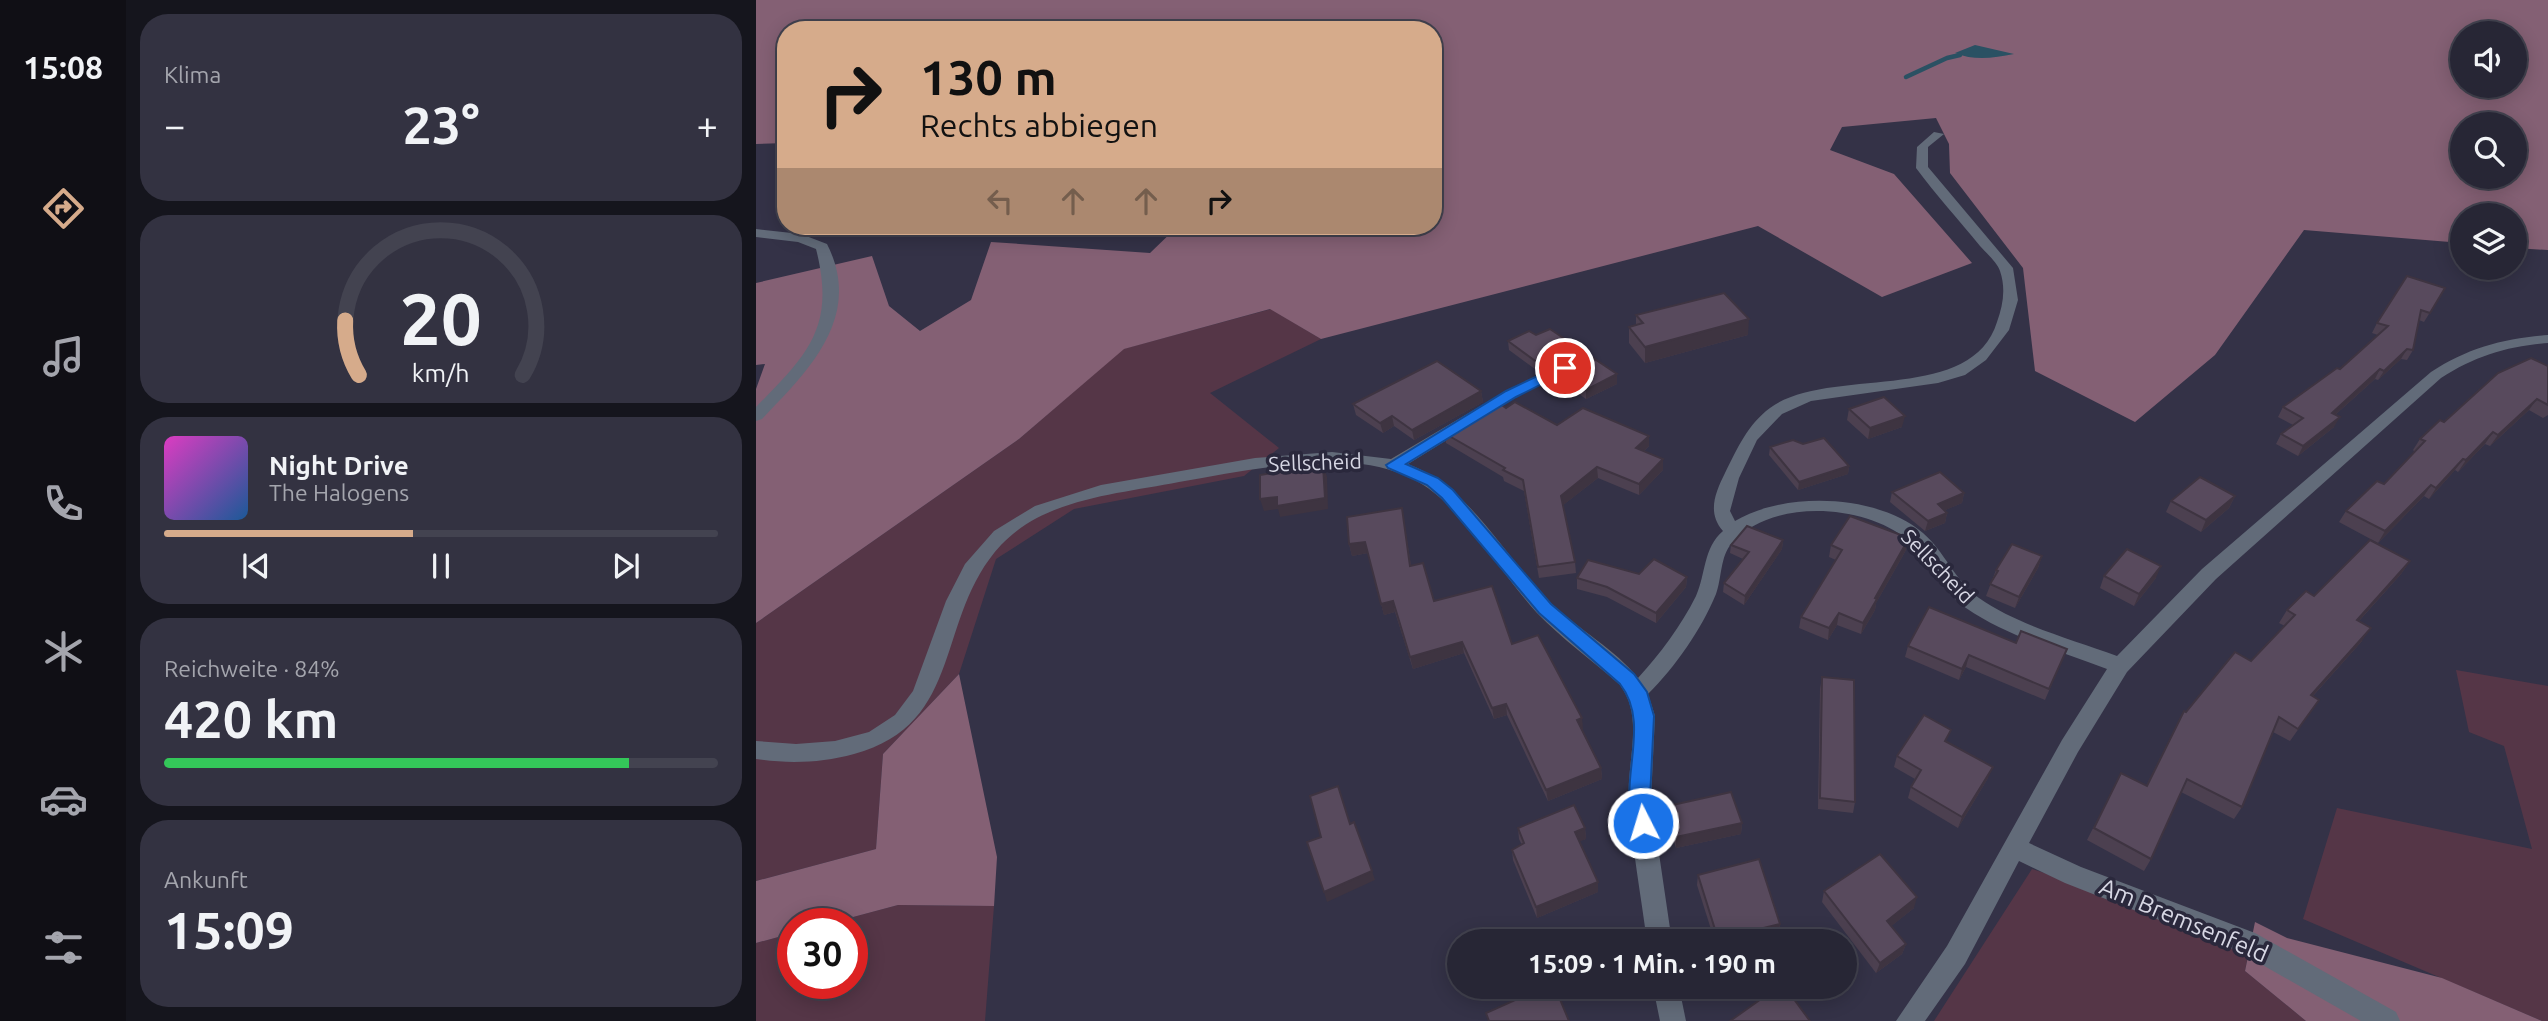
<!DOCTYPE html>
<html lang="de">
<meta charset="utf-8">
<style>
:root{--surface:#272635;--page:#333241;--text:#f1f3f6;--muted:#a4a5ad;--line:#434350;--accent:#d6ab8b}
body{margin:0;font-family:Ubuntu,sans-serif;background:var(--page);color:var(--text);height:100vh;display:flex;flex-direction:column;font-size:26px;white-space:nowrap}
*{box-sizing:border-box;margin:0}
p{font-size:23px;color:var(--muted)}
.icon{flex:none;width:38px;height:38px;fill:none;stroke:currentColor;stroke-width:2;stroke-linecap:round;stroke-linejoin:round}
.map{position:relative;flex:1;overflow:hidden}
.panel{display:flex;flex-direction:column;gap:14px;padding:14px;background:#15151d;width:630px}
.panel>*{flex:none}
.top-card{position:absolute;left:21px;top:21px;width:665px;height:214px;border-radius:28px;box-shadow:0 4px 18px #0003,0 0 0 2px var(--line);background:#d6ab8b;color:#111;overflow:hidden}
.controls{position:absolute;left:1694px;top:21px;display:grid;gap:14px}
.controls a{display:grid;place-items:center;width:77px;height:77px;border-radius:50%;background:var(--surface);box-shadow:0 4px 18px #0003,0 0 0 2px var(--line);font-size:35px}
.speed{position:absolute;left:21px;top:908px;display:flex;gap:14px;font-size:35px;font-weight:700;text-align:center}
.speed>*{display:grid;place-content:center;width:91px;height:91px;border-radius:50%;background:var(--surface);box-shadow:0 4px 18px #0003,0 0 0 2px var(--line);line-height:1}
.speed .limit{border:10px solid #d22;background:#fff;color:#111}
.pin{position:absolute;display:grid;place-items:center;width:60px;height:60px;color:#fff;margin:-30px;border:4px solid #fff;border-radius:50%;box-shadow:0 2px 7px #0007}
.me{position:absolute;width:77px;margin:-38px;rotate:355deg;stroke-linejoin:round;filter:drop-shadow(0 0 5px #0008)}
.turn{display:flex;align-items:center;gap:24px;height:147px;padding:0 28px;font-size:32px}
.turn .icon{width:91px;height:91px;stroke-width:2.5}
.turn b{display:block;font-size:49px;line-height:60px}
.lanes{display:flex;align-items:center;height:66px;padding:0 28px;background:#0003;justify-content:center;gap:35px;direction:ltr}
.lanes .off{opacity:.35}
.big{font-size:52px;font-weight:700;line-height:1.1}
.panel .widget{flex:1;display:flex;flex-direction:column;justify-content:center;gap:10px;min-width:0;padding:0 24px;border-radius:28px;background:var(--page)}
.panel .dial{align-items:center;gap:0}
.dial svg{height:182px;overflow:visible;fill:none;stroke:var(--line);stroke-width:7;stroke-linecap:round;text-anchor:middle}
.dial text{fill:var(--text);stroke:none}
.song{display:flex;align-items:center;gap:21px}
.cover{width:84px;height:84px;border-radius:10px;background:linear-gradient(135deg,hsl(310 70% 55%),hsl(210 70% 35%))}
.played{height:7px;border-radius:4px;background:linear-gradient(90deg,var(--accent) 45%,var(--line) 45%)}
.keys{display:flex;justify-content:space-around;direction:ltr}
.heat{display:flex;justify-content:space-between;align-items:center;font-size:38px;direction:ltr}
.charge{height:10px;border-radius:5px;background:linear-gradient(90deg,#34c759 84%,var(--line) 0)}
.trip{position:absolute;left:691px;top:929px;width:410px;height:70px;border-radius:35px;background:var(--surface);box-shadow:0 4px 18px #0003,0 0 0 2px var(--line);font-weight:700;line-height:70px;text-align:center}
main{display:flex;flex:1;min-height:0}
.dock{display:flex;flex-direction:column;width:126px;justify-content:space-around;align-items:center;background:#100f15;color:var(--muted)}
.dock .icon{width:49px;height:49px}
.dock .current{color:var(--accent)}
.dock b{font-size:32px;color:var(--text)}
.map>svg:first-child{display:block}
</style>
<main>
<nav class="dock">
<b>15:08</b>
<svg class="icon current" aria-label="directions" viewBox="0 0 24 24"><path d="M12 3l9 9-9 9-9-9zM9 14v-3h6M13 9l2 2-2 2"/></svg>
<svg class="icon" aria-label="music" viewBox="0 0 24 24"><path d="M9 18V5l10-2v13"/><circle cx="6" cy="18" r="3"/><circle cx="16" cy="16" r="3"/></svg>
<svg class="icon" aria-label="phone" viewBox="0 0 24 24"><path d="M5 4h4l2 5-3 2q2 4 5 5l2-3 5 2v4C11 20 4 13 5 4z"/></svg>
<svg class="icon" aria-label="climate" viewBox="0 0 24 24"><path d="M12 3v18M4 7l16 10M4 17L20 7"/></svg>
<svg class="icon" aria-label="car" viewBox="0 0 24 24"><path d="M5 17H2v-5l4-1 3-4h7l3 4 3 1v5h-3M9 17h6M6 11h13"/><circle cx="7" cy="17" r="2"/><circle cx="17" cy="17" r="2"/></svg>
<svg class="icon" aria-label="filters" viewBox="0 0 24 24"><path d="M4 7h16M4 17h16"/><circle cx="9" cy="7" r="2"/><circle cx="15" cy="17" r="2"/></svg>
</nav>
<section class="panel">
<div class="widget"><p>Klima</p>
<div class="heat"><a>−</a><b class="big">23°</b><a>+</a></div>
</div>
<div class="widget dial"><svg viewBox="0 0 100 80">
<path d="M14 69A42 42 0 1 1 86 69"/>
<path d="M14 69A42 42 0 0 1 8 45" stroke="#d6ab8b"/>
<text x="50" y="56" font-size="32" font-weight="700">20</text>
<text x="50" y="72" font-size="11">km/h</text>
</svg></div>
<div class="widget">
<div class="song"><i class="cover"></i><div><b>Night Drive</b><p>The Halogens</p></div></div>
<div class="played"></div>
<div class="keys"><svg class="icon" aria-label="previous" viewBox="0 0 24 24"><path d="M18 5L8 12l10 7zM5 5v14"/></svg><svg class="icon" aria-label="pause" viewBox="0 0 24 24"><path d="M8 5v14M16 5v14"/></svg><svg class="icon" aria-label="next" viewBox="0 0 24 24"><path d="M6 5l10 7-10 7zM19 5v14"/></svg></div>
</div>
<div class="widget"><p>Reichweite · 84%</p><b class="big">420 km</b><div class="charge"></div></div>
<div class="widget"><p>Ankunft</p><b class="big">15:09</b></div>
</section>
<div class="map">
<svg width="1792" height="1021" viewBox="0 0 1792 1021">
<rect width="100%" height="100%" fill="#343247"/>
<g fill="#553647">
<path d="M515 309 565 339 454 393 523 448 488 476 318 509 240 559 203 674 127 754 120 849 0 881V623L263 439 367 349Z"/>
<path d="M1700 670 1792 686V1021H1786L1547 919 1581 808 1776 849 1748 746 1713 732Z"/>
<path d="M1276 869 1495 939 1489 971 1550 1021H1178Z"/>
<path d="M142 905 238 906 229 1021H0V943L37 933V984H96V924H71Z"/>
</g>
<g fill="#846074" fill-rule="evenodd">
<path d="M0 0H1792V250L1759 248V215H1706V243L1548 230 1459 355 1379 422 1279 371 1267 268 1194 173 1193 144 1180 118 1086 127 1074 150 1138 174 1216 263 1126 297 1002 226 565 339 514 309 368 349 263 439 0 623V389L9 364 0 365V283L116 256 133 306 164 331 215 300 235 242 394 253 422 226H677V30H30V143L0 144ZM1706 33H1759V86H1706ZM1706 124H1759V177H1706Z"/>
<path d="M203 674 241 857 238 906 142 905 71 924H37V933L0 943V881L120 849 127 754Z"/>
<path d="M1499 922 1531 938 1686 978 1786 1021H1550L1489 971Z"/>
</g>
<path fill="#2a5163" d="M1219 45 1258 54C1238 58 1218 61 1199 53Z"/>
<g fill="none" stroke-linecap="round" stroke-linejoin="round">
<path stroke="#2a5163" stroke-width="4.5" d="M1150 77 1191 58 1204 55"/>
<g fill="#626b79" fill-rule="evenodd">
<path d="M1178 132 1188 134 1172 147V167L1257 268 1262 300 1253 330 1230 360 1209 375 1182 383 1055 401 1026 414 1001 440 983 478 974 511 979 521C1029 491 1122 494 1167 533 1189 552 1199 581 1223 598 1263 626 1316 639 1361 656L1446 569 1675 372C1711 348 1749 338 1792 335V343C1752 346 1719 356 1685 378L1460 579 1371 672 1322 752 1273 843 1325 867 1499 933 1640 1012 1644 1021H1605L1482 951 1309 883 1263 861 1209 964 1169 1021H1140L1191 946 1306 740 1351 669C1305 651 1252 637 1210 608 1185 591 1176 559 1152 540 1108 504 1016 498 976 543 964 556 966 578 960 594 945 630 920 666 892 694L899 716 895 799 916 942H891C885 895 876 848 873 801 870 762 889 718 864 685 837 661 806 639 781 613 747 576 706 507 664 483 644 471 620 465 597 463 538 460 480 472 423 482 363 494 289 498 245 545 178 617 210 724 98 754 65 763 33 764 0 759V741L40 744 79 741 113 732 139 715 157 691 190 601 209 564 238 531 279 506 345 485 499 458 576 452 635 459 750 391 809 362 817 367 814 370 760 397 652 464C717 489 748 558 796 604 823 630 859 649 882 678 904 654 925 626 940 596 950 574 947 548 967 531 951 513 959 493 969 473 981 449 992 424 1014 408 1072 365 1215 406 1241 322 1247 305 1250 289 1244 271 1241 262 1230 253 1224 246 1203 220 1180 195 1160 168L1161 147Z"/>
<path d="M0 229 45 234 71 244C108 317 52 371 6 419L0 421V407C52 354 80 327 60 249L42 242 0 237Z"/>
<path d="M897 987H923L930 1021H904Z"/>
</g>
</g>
<g fill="#4c4050">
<path d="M1689 288 1668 322 1663 320 1657 350 1651 360 1645 359 1622 380 1619 379 1579 415 1578 427 1542 456 1520 444 1525 434 1537 425 1522 417 1527 407 1584 369 1622 335 1616 333 1621 323Z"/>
<path d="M880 315 992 335 889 363 873 343V327L880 325Z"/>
<path d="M780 335 861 374V384L830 399 802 379 801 369 814 363 808 360 783 372 753 350 752 341Z"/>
<path d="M1792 366V415L1787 418 1773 410 1734 446 1729 444 1702 472 1699 470 1673 499 1668 496 1622 543 1583 522 1590 511 1628 484 1659 452 1657 450 1664 439 1688 422Z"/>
<path d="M725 391 727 402 658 440 638 426 627 433 600 415 597 404Z"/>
<path d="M750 408 801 425 893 446 888 451 907 470 883 495 842 478 807 505 819 562 820 573 783 578 768 491 748 481 747 477 690 443 688 433Z"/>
<path d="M1093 409 1146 427 1112 439 1091 420Z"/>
<path d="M1047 444 1093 466 1092 474 1042 490 1013 455 1014 447Z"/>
<path d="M1136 492 1208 493 1206 503 1189 510 1191 513 1189 523 1169 531 1134 502Z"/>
<path d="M1479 496 1473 508 1445 532 1410 512 1415 501Z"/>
<path d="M646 508 655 566 678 601 756 644 827 729H826L845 768 846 779 792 801 751 715 738 719 708 653 657 669 639 612 628 615 612 553 596 556 593 544Z"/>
<path d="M1027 540 1026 549 988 605 967 592 968 583 987 559 974 553 975 545Z"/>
<path d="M1075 545 1150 550 1120 603 1119 610 1105 634 1081 625 1072 640 1043 628 1045 617 1080 560 1073 557Z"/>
<path d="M1286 556 1282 568 1259 608 1230 596 1240 570Z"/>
<path d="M1654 561 1645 574 1603 621 1606 641 1557 696 1563 700 1534 741 1517 732 1486 807 1478 819 1425 792 1395 859 1388 871 1331 840 1365 773 1390 786 1428 711 1430 712 1495 661 1529 626 1523 623 1531 610 1558 596Z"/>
<path d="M883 574 931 577 930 587 900 623 851 597 821 589V578Z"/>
<path d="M1348 576 1400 578 1378 606 1344 588Z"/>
<path d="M1260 643 1311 649 1289 700 1210 667 1203 680 1149 657 1152 646Z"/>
<path d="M1066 677 1099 802 1097 813 1062 809 1064 689Z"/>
<path d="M1191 742 1232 778 1202 828 1152 798 1155 787 1159 779 1138 767 1141 756Z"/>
<path d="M912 806 986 823 985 834 920 848 911 817Z"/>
<path d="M762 828H829L830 839 823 841 842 882V892L781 918 757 860 756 850 766 845 763 839Z"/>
<path d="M942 875 1024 924 1023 934 993 942H959L941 885Z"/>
<path d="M1068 891 1158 908 1135 926 1150 944 1146 954 1120 973 1066 902Z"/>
</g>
<g fill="#3e3441">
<path d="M993 319 992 335 889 363V347Z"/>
<path d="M1651 349 1645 359 1622 380 1628 371Z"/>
<path d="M807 350 808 360 783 372 782 363Z"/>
<path d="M1624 369 1619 379 1570 423 1576 413Z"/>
<path d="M861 374V384L830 399V390Z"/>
<path d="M725 391 727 402 658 440 656 430Z"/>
<path d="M1781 399 1773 410 1734 446 1742 435Z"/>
<path d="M636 416 638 426 627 433 624 423Z"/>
<path d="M1149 416 1146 427 1112 439 1114 428Z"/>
<path d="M1584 417 1578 427 1542 456 1547 446Z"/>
<path d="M1737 432 1729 444 1702 472 1710 460Z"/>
<path d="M893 436V446L880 459V448Z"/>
<path d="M907 459V470L883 495V484Z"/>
<path d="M1707 459 1699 470 1673 499 1680 488Z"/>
<path d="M567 465 571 477 572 509 524 517 522 509 508 511 504 499Z"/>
<path d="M1093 466 1092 474 1042 490 1043 482Z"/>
<path d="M841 467 842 478 806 506 805 496Z"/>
<path d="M1675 485 1668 496 1622 543 1629 531Z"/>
<path d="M1208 493 1206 503 1180 514 1182 504Z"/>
<path d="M1479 496 1473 508 1445 532 1450 520Z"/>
<path d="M1191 513 1189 523 1169 531 1172 521Z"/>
<path d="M1153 538 1150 550 1120 603 1119 610 1105 634 1107 623 1119 598Z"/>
<path d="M1027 540 1026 549 988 605 989 596Z"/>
<path d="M609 542 612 553 596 556 593 544Z"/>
<path d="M1286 556 1282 568 1259 608 1263 597Z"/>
<path d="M1654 561 1645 574 1592 633 1601 620Z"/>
<path d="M1405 566 1400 578 1378 606 1383 594Z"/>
<path d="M931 577 930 587 900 623V613Z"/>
<path d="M637 601 639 612 628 615 625 604Z"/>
<path d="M1083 613 1081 625 1072 640 1073 628Z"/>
<path d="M1615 628 1606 641 1546 708 1555 695Z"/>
<path d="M706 642 708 653 657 669 654 657Z"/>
<path d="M1213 655 1210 667 1203 680 1206 669Z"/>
<path d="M750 704 751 715 738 719 736 708Z"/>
<path d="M826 718 827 729 822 731 821 720Z"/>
<path d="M1237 767 1232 778 1202 828 1206 817Z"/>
<path d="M845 768 846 779 792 801 790 790Z"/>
<path d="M986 823 985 834 920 848V837Z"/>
<path d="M829 828 830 839 820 843 819 832Z"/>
<path d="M616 871 619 880 571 902 568 892Z"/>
<path d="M842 882V892L781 918 780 907Z"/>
<path d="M1161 897 1158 908 1128 932 1131 921Z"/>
<path d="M1024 924 1023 934 993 942H962V939Z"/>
<path d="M1150 944 1146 954 1120 973 1124 963Z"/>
</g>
<g fill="#584a5d" stroke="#3e3441" stroke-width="2">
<path d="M1651 276 1689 288 1674 313 1665 310 1657 350 1651 349 1628 371 1624 369 1576 413 1584 417 1547 446 1525 434 1547 418 1527 407 1581 368 1584 369 1632 326 1621 323Z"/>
<path d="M968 293 993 319 889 347 873 327 887 323 880 315Z"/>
<path d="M794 329 861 374 830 390 801 369 815 362 818 355 807 350 782 363 752 341 773 331 780 335Z"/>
<path d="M1775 358 1792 366V405L1781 399 1742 435 1737 432 1710 460 1707 459 1680 488 1675 485 1629 531 1590 511 1621 481 1628 484 1669 441 1664 439 1684 420 1688 422 1742 373Z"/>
<path d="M681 361 725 391 656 430 636 416 624 423 597 404Z"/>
<path d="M1128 397 1149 416 1114 428 1093 409Z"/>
<path d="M740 401 750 408 759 402 801 425 827 408 893 436 880 448 907 459 883 484 841 467 805 496 819 562 782 567 767 480 747 470 749 468 688 433Z"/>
<path d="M1068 438 1093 466 1043 482 1014 447 1037 440 1047 444Z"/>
<path d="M567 465 569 498 521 506V497L504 499V475Z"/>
<path d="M1184 472 1208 493 1182 504 1191 513 1172 521 1136 492Z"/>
<path d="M1444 477 1479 496 1450 520 1415 501Z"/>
<path d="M646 508 654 566 667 563 678 601 736 586 756 644 782 635 826 718 821 720 845 768 790 790 750 704 736 708 706 642 654 657 637 601 625 604 609 542 593 544 591 517Z"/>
<path d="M1094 516 1153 538 1119 598 1121 599 1107 623 1083 613 1073 628 1045 617 1086 550 1075 545Z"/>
<path d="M991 526 1027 540 989 596 968 583 993 552 975 545Z"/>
<path d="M1614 540 1654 561 1601 620 1615 628 1555 695 1563 700 1542 729 1523 717 1486 807 1431 779 1395 859 1338 828 1365 773 1391 786 1428 711 1430 712 1479 652 1495 661 1539 615 1531 610 1550 591 1558 596Z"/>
<path d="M1256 544 1286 556 1263 597 1234 584 1242 571 1240 570Z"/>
<path d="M1371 549 1405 566 1383 594 1348 576Z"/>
<path d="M898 559 931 577 900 613 851 587 821 578 832 560 883 574Z"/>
<path d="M1173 607 1260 643 1265 631 1311 649 1293 689 1213 655 1206 669 1152 646Z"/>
<path d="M1066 677 1098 680 1099 802 1064 798Z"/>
<path d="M1168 715 1195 730 1189 741 1237 767 1206 817 1155 787 1165 770 1141 756Z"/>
<path d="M582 786 594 824 598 822 616 871 568 892 551 842 565 837 554 796Z"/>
<path d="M975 792 986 823 920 837 912 806Z"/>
<path d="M818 805 829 828 819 832 842 882 780 907 756 850 768 843 762 828Z"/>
<path d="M1124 854 1161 897 1131 921 1150 944 1124 963 1068 891Z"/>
<path d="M1003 859 1024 924 962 939 942 875Z"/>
<path d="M788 987H799L813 1021H733L730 1013Z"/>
<path d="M1022 987H1029L1054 1021H974Z"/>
</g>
<path fill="#1a73e8" stroke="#114b97" stroke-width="2" d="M809 363 814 365V370L760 397 650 464 682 478 697 490 795 604 878 674 891 692 898 716 894 799 898 823 895 830 887 832 880 830C859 784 897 726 864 684L783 613 686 498 671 485 632 468 630 465 750 391Z"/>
<g text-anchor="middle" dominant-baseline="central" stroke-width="7" stroke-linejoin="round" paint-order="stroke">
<g font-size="21" fill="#d7d7e4" stroke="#2a283c">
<text transform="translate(559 462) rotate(-2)">Sellscheid</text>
<text transform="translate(1182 566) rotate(46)">Sellscheid</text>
</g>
<g font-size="24" fill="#d7d7e4" stroke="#2a283c">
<text transform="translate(1428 920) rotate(23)">Am Bremsenfeld</text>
</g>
</g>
</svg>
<div class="controls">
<a><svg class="icon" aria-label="sound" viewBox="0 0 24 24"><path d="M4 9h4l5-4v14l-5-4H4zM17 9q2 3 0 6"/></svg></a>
<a><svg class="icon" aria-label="search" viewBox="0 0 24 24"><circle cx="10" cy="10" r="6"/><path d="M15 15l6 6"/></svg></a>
<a><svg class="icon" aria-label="layers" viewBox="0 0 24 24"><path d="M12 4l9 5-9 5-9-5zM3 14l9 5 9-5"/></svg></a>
</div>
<div class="speed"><div class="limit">30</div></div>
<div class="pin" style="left:809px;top:368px;background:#d93025"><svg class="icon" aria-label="arrive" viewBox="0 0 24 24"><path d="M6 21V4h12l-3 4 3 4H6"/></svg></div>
<svg class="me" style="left:887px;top:823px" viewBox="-20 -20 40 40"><circle r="17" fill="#1a73e8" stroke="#fff" stroke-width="3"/><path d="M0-11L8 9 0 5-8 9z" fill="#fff"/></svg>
<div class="trip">15:09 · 1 Min. · 190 m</div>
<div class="top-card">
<div class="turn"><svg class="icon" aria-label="right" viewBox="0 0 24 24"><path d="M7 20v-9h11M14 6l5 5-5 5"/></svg><div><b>130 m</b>Rechts abbiegen</div></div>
<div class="lanes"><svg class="icon off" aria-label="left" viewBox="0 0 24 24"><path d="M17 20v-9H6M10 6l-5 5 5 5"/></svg><svg class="icon off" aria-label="ahead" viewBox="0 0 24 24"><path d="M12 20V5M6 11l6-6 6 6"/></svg><svg class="icon off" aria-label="ahead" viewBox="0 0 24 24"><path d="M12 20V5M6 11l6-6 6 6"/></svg><svg class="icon" aria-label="right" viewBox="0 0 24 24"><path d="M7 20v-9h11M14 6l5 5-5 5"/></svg></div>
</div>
</div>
</main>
